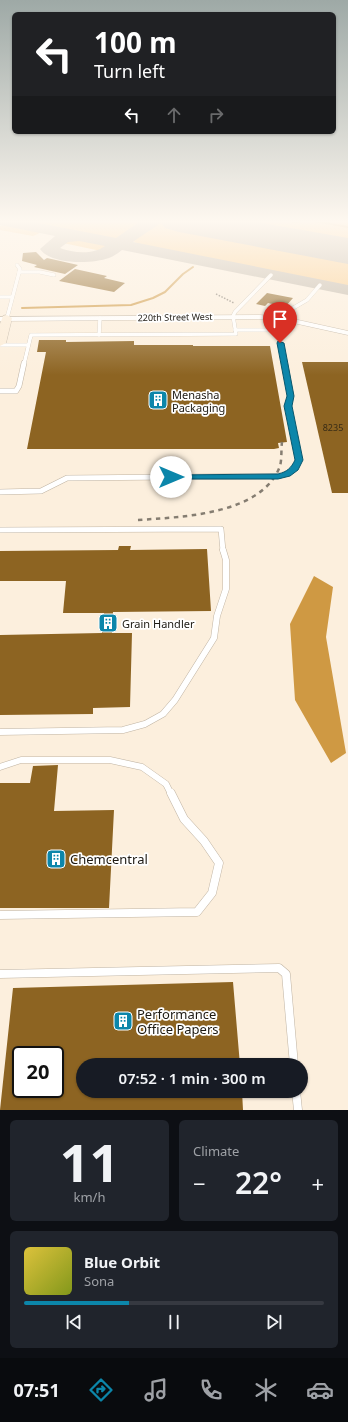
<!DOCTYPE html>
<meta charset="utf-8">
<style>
:root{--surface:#171b24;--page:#20242c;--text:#f1f3f6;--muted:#9ea1a6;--line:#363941;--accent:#0c86aa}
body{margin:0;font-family:"Noto Sans",sans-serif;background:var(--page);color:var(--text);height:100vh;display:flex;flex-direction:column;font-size:15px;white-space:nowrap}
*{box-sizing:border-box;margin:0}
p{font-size:13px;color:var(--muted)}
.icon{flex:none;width:22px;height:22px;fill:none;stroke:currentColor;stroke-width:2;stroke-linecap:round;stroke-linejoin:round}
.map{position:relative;height:1110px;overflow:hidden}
.side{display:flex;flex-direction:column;gap:10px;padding:10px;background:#0d0f14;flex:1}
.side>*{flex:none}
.top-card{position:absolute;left:12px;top:12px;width:324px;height:122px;border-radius:6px;box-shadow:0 1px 3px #0004;background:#202124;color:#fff;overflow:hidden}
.speed{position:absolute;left:12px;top:1046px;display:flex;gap:8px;font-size:20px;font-weight:700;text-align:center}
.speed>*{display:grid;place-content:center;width:52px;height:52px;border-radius:50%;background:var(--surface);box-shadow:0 1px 3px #0004;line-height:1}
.speed .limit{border:2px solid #111;border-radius:6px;background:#fff;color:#111}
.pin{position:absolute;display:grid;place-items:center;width:34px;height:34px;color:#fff;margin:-41px -17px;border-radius:50% 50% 50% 0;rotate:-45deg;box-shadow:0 0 4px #0007}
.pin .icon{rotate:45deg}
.me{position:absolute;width:44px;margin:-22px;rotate:90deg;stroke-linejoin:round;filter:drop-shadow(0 0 3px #0008)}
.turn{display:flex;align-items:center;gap:14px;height:84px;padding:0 16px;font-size:18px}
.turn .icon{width:52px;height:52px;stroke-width:2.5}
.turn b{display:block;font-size:28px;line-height:34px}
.lanes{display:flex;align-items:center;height:38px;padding:0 16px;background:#0003;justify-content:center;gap:20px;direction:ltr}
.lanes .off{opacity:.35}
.big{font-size:30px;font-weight:600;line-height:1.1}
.side .card{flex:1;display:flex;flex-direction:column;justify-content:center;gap:6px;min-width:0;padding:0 14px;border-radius:6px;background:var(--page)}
.side .dial{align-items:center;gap:0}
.dial b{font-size:52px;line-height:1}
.song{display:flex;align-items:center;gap:12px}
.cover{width:48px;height:48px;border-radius:6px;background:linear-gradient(135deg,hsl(50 70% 55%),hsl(70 70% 35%))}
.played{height:4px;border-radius:2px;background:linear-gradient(90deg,var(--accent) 35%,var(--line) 35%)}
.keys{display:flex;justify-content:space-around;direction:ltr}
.heat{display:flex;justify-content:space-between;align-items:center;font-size:22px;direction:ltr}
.side .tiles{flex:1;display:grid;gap:10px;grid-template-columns:1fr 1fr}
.card:last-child{grid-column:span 2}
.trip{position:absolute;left:76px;top:1058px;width:232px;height:40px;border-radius:20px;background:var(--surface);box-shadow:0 1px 3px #0004;font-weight:600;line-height:40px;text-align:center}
.tabs{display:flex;height:64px;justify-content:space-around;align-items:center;background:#090b0e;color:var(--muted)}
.tabs .icon{width:28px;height:28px}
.tabs .selected{color:var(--accent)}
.tabs b{font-size:18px;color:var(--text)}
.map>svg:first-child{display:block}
</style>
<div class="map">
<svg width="348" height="1110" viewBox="0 0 348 1110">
<rect width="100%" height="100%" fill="#fcefdd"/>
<g fill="#facc8a">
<path d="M11 220H143L122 237 111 239Z"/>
<path d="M203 220H348V247Z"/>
<path d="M162 222 348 256V287L139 245 133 241V239L153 224Z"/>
<path d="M6 225H10L42 232 33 236 0 230V226Z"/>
<path d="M77 238 105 244 107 248 101 251 63 243 67 239Z"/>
</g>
<path fill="#cf9943" d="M314 576 333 587 326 637 346 753 331 763 295 700 290 624Z"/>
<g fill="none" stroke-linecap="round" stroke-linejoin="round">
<g stroke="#cf9943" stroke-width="2">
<path d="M293 222 309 220 348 227"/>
<path d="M22 308 131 305 153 298 165 292 183 274 193 267"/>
</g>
<g fill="#c0b6a7" fill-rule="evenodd">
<path d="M0 220H23L116 238 142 220H164C162 223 138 238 133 242L348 285V295L122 250C118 253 114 256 109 258 92 264 51 265 40 249L55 236 0 225ZM79 241 105 246C93 255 73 253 60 248L68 242Z"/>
<path d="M169 220H194L195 221 193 224 187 226 171 223Z"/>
</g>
<path fill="#c0b6a7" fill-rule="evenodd" d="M159 220H245L348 238V264L179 232 165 228Z"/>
</g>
<g fill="#8d6422" fill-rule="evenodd">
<path d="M36 252 44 260 47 258 78 265 65 274 34 267 37 265 22 261 23 253Z"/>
<path d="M75 269 107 276 104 278 125 283 114 292 59 281Z"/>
<path d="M267 293 293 298 285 307 268 303 265 306 256 304Z"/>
<path d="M39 340H66V342L134 341V345H193V346H270L287 442 278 443 279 448 274 449H27L46 352H37Z"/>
<path d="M302 362H348V493H332Z"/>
<path d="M119 546H131L130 550 207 549 211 611 113 612 112 633H132L130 707 93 708V714L0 715V635L102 633 104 613H63L66 581H0V551L118 550Z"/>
<path d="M58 765 54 811 114 810 109 908H0V783H30L33 766Z"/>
<path d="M233 982 240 1065H83V1091H242L243 1110H0L13 988ZM21 1055H55V1089H21Z"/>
</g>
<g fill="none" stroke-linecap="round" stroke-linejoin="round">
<g stroke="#c0b4a3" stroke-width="4">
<g id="lane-far3">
<path d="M19 272H40L54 275"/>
<path d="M0 297H12"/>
<path d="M7 318 20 269 17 265"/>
<path d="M235 330H278"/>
<path d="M99 335 100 318"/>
<path d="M0 345H28"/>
<path d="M24 364 31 335 236 334 233 316 235 312 271 275"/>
<path d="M285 364 276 318 307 300 320 285"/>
</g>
</g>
<g stroke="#c0b4a3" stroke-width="6">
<g id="lane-far2">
<path d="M0 391H16L19 386 24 363"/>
<path d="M0 492 41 491 67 478 278 476C288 474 296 470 299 460L288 406 291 396 285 363"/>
<path d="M0 530 221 529 223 551"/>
</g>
</g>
<g stroke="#c0b4a3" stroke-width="7">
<g id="lane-far1">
<path d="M0 732 123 730 145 724 163 714 175 700 214 638 217 616 226 589V560L223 550"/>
<path d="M0 767 21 760H110L142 767 166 784 171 794"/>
</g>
</g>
<g stroke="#c0b4a3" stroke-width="9">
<g id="lane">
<path d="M0 915 197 912 212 893 219 863 204 841 184 819 171 793"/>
<path d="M0 974 279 968 286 974 294 1065"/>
<path d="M296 1091 298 1110"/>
</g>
</g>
<g stroke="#c0b4a3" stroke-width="1">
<path id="street" d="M260 315 289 318 348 331V335L289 322 260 319 0 321V317Z"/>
</g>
<g stroke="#c0b4a3" stroke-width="1">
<path id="secondary" d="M7 315 12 318 6 343 0 346V324L3 316Z"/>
</g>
<path stroke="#887f73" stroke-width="1.5" stroke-dasharray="1.5 1.5" stroke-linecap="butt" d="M216 294 234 303"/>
<use href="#lane-far3" stroke="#fff" stroke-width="3.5"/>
<use href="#lane-far2" stroke="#fff" stroke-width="5"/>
<use href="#lane-far1" stroke="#fff" stroke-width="6"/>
<use href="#lane" stroke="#fff" stroke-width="8"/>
<use href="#street" fill="#fff" fill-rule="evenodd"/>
<use href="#secondary" fill="#fcedd8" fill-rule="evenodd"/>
<path stroke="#857d71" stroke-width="2.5" stroke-dasharray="4.5 4.5" stroke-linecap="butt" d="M138 520C181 517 262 515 280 466 282 459 281 449 282 442"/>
</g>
<linearGradient id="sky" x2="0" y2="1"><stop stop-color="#9ea9a6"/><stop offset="0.59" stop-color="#fef8f0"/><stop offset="1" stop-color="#fef8f0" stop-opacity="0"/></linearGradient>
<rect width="348" height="375" fill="url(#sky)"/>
<path fill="#0c86aa" stroke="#08576e" d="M278 341 284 343 294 396 292 406 303 460 298 470 290 476 278 479H168L167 477 171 475 278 474C287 472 291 468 295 460L284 406 287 396 277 343Z"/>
<defs>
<g id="building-square" transform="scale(1)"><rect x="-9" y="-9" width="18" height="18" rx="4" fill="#0c86aa" stroke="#fff"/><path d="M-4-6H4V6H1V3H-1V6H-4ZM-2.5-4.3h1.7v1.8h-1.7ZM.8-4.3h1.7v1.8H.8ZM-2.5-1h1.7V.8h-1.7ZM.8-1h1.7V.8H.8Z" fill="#fff"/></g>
</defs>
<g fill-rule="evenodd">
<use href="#building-square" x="158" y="400"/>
<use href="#building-square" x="108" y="623"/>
<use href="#building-square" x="56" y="859"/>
<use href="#building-square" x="123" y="1021"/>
</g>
<g text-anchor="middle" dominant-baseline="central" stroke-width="3.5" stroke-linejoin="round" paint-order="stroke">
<g font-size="9" fill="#1d1912" stroke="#fff">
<text transform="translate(175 317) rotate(-1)">220th Street West</text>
</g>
<g font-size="9" fill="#392c16">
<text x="333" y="427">8235</text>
</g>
<g font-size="11" fill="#1d1912" stroke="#fff" text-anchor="start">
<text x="172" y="394">Menasha<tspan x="172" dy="13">Packaging</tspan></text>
<text x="122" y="623">Grain Handler</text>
</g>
<g font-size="13" fill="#1d1912" stroke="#fff" text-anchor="start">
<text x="70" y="859">Chemcentral</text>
<text x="137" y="1014">Performance<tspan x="137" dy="15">Office Papers</tspan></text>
</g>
</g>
</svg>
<div class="speed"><div class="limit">20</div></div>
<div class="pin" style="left:280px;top:343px;background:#d93025"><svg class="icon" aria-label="arrive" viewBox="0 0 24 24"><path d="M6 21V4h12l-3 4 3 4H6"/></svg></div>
<svg class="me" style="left:171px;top:477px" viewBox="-20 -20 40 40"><circle r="19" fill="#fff"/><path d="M0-13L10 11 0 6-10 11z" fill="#0c86aa"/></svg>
<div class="trip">07:52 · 1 min · 300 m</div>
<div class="top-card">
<div class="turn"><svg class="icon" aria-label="left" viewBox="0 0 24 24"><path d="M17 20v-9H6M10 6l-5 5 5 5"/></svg><div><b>100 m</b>Turn left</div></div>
<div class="lanes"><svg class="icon" aria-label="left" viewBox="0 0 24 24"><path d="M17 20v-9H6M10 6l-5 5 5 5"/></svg><svg class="icon off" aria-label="ahead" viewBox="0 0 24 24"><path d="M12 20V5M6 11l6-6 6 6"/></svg><svg class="icon off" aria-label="right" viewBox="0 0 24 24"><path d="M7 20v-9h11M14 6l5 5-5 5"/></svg></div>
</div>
</div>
<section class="side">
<div class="tiles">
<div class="card dial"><b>11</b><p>km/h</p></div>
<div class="card"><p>Climate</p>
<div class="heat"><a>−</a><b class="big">22°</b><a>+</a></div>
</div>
<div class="card">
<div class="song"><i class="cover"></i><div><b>Blue Orbit</b><p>Sona</p></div></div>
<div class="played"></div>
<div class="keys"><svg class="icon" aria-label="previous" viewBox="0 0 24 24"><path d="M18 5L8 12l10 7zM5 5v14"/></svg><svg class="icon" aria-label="pause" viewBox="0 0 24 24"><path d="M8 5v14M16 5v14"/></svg><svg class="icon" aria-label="next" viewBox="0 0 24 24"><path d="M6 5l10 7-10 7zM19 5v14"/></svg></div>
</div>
</div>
</section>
<nav class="tabs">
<b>07:51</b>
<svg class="icon selected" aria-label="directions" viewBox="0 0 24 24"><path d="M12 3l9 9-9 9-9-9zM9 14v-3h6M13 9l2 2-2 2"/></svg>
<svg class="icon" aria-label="music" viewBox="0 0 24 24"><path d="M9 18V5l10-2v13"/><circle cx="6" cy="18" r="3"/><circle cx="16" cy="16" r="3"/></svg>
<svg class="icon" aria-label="phone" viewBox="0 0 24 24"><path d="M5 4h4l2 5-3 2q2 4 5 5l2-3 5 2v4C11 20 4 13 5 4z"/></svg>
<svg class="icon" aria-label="climate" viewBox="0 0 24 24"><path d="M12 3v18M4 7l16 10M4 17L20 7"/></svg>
<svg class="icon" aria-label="car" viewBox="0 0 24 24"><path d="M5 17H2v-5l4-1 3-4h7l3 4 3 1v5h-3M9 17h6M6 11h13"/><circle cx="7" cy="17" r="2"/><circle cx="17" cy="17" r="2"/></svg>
</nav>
